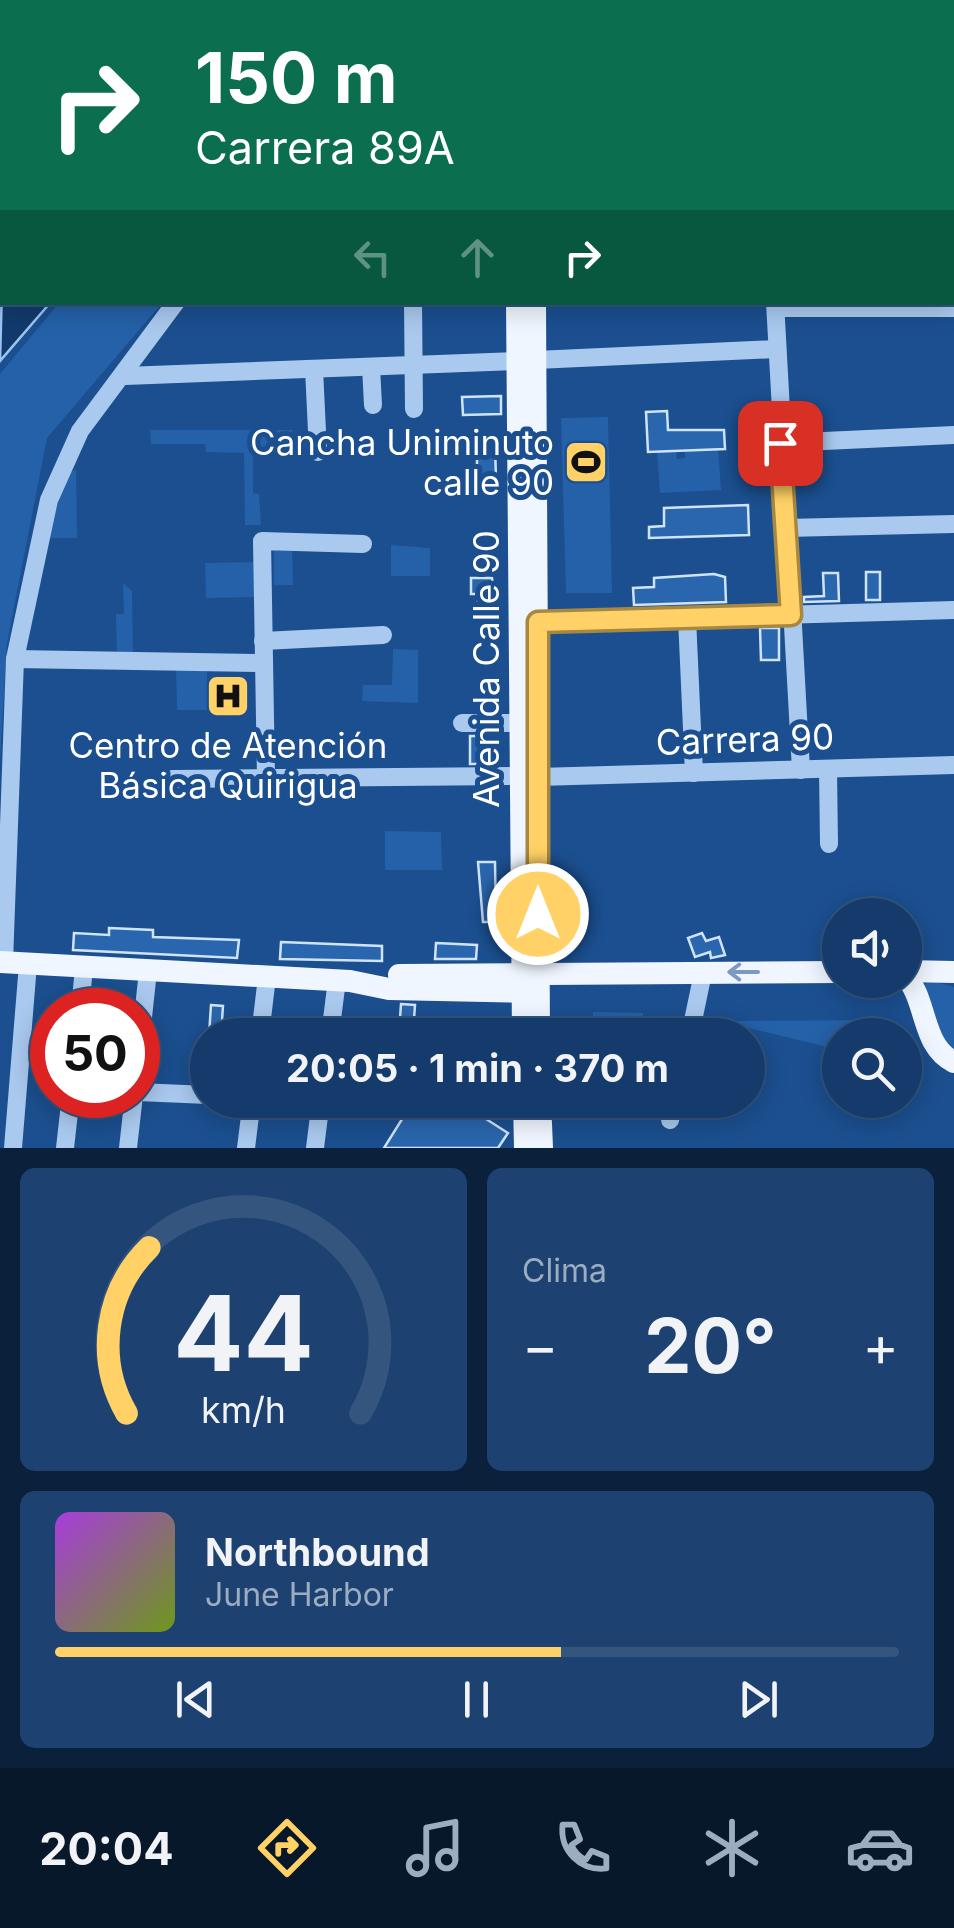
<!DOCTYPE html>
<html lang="es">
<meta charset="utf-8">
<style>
:root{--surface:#143b6b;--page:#1d4271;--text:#f1f3f6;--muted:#9dadc1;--line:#33557e;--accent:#ffd166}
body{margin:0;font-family:Inter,sans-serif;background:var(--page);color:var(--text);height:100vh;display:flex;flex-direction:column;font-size:38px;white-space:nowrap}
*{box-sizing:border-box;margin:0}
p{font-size:32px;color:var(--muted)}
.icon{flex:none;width:55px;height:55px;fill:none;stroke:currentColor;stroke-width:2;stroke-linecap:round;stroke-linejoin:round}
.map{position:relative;height:1148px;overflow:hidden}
.side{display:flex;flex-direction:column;gap:20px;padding:20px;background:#0b203b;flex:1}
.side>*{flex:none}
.guide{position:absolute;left:0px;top:0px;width:955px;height:305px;box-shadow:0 5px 25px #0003,0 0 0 2px var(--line);background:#0b6e4f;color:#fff;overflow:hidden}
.tools{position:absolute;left:822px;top:898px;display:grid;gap:20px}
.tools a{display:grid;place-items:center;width:100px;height:100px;border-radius:50%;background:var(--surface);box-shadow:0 5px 25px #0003,0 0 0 2px var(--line);font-size:50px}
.speed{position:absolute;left:30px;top:988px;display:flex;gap:20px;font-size:50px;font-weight:700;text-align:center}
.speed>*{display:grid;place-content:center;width:130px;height:130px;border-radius:50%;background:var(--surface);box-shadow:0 5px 25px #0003,0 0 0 2px var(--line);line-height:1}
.speed .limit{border:15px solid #d22;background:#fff;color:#111}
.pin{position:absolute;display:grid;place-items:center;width:85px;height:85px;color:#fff;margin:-42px;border-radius:20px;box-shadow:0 5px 15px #0006}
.me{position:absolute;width:110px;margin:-55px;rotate:0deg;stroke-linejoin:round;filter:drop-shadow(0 0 8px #0008)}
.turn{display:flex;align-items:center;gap:35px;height:210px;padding:0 30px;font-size:45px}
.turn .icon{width:130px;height:130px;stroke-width:2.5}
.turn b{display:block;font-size:70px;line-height:85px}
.lanes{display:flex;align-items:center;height:95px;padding:0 30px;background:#0003;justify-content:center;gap:50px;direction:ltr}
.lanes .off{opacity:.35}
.big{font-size:75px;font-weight:700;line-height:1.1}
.side .card{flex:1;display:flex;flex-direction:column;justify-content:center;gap:15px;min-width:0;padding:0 35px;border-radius:15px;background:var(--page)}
.side .dial{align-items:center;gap:0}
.dial svg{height:260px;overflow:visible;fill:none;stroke:var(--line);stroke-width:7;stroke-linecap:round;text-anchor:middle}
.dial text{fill:var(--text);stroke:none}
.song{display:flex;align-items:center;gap:30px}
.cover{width:120px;height:120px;border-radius:15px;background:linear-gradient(135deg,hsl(280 70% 55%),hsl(80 70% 35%))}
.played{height:10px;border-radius:5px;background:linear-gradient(90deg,var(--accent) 60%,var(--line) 60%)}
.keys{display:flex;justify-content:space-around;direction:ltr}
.heat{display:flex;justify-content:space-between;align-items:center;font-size:55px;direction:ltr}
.side .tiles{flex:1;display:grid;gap:20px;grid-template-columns:1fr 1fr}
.card:last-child{grid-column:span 2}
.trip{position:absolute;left:190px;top:1018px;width:575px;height:100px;border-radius:50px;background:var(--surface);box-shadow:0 5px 25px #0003,0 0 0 2px var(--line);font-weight:700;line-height:100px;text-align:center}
.menu{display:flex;height:160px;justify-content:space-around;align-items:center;background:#08182b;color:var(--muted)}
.menu .icon{width:70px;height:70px}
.menu .active{color:var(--accent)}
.menu b{font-size:45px;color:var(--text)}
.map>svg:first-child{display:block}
</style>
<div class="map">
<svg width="954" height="1148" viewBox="0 0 954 1148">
<rect width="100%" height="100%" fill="#1b4f8f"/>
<g fill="#2461a8">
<path d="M0 0H97L2 2 0 169Z"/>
<path d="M59 303H162L47 438 7 643 0 761V374Z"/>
<path d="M608 417 612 593H566L561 418Z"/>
<path d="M150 430H292L295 452 253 451V493L259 494 261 525H245L244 453 206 452 205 444H151Z"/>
<path d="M718 449 721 490 660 493 657 452 676 451 677 459 685 458V451Z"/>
<path d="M76 469 77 538H47L67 475Z"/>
<path d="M391 545 430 548V576H391Z"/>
<path d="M274 547H292L293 585H274Z"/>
<path d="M256 562V597L206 598 205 563Z"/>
<path d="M123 583 132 591 133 661 117 660 116 614H124Z"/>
<path d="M393 649 418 650V703L362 701 363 685H392Z"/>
<path d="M176 665H207V710H177Z"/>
<path d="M385 831 441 832 442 870H385Z"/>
<path d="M929 980 954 987V1057L942 1047 924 986Z"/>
<path d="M593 1012 643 1013V1035H592Z"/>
<path d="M884 1020 889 1035H840V1050L720 1021Z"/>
</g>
<path fill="#123a6d" stroke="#9cc4f0" stroke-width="2.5" d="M2 287V302L50 303 0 361Z"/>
<g fill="#2a66ad" stroke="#cfe3fa" stroke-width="2.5">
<path d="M501 396V414L463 415 462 397Z"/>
<path d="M667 411 668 430H724L725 449 648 452 646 412Z"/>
<path d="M477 444H495L496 480H477Z"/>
<path d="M748 505 749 535 649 538V527L664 526V508Z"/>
<rect x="866" y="572" width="14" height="28"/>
<path d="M823 573H838L839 601 804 602V597L824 596Z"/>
<path d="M714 574 725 577 726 602 634 605 633 588 654 587V578Z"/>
<path d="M471 578H492L497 620H478V594H471Z"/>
<path d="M760 628H779V660H761Z"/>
<rect x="470" y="736" width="26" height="28"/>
<path d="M478 862H495L496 922H483Z"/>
<path d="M109 928 153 930V937L239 940 237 958 73 950 74 933 109 935Z"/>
<path d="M702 933 706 941 719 937 725 955 711 958 710 952 695 957 688 938Z"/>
<path d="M281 942 382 946V961L280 959Z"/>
<path d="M436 943 477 945 476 959H435Z"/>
<path d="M401 1004 415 1005 413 1034 399 1033Z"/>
<path d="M211 1005 223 1006 221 1035H209Z"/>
<path d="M414 1100H499L486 1119 508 1133 498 1148H384Z"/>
</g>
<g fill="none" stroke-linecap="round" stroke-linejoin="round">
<g stroke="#a9c9ee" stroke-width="18">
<path d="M399 0V2"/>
<path d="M764 0V2"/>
<path d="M952 195H954"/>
<path d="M413 302 414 409"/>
<path d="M775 302 801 770"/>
<path d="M776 308H954"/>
<path d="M536 360 776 349"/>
<path d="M371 367 373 405"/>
<path d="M314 369 318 452"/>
<path d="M125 376 519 361"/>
<path d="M781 443 954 435"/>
<path d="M786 528 954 524"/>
<path d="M687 618 694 773"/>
<path d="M538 622 954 610"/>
<path d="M263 641 383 635"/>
<path d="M15 659 263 663"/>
<path d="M462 723H521"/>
<path d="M828 769 829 844"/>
<path d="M538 777 954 765"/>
<path d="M266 778 262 541 363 544"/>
<path d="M172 779 521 776"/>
<path d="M4 963 15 659 49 500 80 431 176 302"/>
<path d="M80 1010 84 967"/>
<path d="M260 1035 267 977"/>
<path d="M330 1035 337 980"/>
<path d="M690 1035 703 973"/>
<path d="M138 1064 147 980"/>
<path d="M138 1092 208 1095"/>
<path d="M670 1120 675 1100"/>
<path d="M13 1148 28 964"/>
<path d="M65 1148 71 1095"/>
<path d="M128 1148 134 1095"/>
<path d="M246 1148 252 1100"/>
<path d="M315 1148 321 1100"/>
</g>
<g stroke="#f0f6ff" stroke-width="22">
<path d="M506 0V2"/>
<path d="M524 0V2"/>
<path d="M952 45H954"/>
<path d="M952 66H954"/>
<path d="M0 206 2 204"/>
<path d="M0 239 2 236"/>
<path d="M517 302 523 1035"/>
<path d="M535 302 539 1035"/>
<path d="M0 962 350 981 389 989 535 992"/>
<path d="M905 971 954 972"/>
<path d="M399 975 840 972"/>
<path d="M905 975C928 1001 921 1046 954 1062"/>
<path d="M524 1100 525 1148"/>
<path d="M540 1100 542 1148"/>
</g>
</g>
<defs><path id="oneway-shaft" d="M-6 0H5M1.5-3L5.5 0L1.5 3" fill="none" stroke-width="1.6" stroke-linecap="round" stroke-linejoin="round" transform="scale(2.5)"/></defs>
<use stroke="#7b9ac1" href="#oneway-shaft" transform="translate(743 972) rotate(180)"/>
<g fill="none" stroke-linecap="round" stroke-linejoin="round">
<g stroke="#a68842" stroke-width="25">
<path id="route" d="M538 914V622L791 615 780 443"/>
</g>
<use href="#route" stroke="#ffd166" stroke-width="18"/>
</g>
<defs>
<g id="stadium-square" transform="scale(2.25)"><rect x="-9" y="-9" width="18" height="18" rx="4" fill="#ffd166" stroke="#1b4f8f"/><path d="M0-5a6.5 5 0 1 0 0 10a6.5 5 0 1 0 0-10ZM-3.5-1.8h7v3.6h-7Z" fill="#111"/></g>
<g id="hospital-square" transform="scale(2.25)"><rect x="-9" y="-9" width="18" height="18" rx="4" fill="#ffd166" stroke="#1b4f8f"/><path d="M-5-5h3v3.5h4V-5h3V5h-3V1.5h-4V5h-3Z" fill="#111"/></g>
</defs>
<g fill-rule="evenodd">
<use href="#stadium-square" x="586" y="462"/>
<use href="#hospital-square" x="228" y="696"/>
</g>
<g text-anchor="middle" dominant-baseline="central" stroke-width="10" stroke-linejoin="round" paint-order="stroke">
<g font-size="35" fill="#fff" stroke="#1b4f8f" text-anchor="end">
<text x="554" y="442">Cancha Uniminuto<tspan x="554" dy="40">calle 90</tspan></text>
<text x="228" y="745" text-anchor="middle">Centro de Atención<tspan x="228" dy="40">Básica Quirigua</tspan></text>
</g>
<g font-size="35" fill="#fff" stroke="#1b4f8f">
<text transform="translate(486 669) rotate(-90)">Avenida Calle 90</text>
<text transform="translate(745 739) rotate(-2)">Carrera 90</text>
</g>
</g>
</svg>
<div class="tools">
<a><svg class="icon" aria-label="sound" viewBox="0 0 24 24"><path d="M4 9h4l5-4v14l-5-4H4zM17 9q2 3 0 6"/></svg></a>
<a><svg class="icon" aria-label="search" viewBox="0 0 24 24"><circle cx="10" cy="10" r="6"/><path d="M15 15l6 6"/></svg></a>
</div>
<div class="speed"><div class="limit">50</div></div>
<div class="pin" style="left:780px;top:443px;background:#d93025"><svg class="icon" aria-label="arrive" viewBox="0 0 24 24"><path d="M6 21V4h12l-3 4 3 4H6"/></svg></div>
<svg class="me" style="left:538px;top:914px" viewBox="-20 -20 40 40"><circle r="17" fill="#ffd166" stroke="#fff" stroke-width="3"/><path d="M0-11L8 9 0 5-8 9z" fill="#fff"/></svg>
<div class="trip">20:05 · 1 min · 370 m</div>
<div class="guide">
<div class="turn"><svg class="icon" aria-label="right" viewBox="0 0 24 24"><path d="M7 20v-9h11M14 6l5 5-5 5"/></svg><div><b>150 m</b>Carrera 89A</div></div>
<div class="lanes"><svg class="icon off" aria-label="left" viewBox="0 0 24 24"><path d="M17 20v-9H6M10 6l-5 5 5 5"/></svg><svg class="icon off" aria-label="ahead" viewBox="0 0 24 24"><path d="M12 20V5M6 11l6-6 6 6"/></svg><svg class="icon" aria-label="right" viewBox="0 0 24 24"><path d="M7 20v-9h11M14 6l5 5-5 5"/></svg></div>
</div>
</div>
<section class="side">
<div class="tiles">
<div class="card dial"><svg viewBox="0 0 100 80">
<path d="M14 69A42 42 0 1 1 86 69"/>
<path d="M14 69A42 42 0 0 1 21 18" stroke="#ffd166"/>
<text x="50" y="56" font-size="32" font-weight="700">44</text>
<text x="50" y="72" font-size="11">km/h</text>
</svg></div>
<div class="card"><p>Clima</p>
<div class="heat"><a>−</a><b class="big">20°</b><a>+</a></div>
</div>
<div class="card">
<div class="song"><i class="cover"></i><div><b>Northbound</b><p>June Harbor</p></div></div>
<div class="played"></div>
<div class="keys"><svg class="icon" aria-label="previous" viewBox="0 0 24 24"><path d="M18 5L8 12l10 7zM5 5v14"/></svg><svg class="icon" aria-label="pause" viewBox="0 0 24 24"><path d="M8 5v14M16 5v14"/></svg><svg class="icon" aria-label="next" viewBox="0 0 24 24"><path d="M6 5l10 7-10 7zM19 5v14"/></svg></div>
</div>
</div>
</section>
<nav class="menu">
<b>20:04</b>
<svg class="icon active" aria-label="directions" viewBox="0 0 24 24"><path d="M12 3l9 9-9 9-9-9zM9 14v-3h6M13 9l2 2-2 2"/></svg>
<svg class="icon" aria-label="music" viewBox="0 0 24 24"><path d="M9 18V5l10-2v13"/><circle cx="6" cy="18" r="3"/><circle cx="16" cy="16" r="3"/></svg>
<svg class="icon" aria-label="phone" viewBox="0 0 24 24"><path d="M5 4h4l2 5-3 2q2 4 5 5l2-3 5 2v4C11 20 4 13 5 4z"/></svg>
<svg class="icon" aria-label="climate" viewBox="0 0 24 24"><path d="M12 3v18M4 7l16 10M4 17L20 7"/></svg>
<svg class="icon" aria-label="car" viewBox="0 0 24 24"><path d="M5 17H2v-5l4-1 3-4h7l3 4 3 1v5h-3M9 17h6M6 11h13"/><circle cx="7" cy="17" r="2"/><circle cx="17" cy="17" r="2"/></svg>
</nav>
